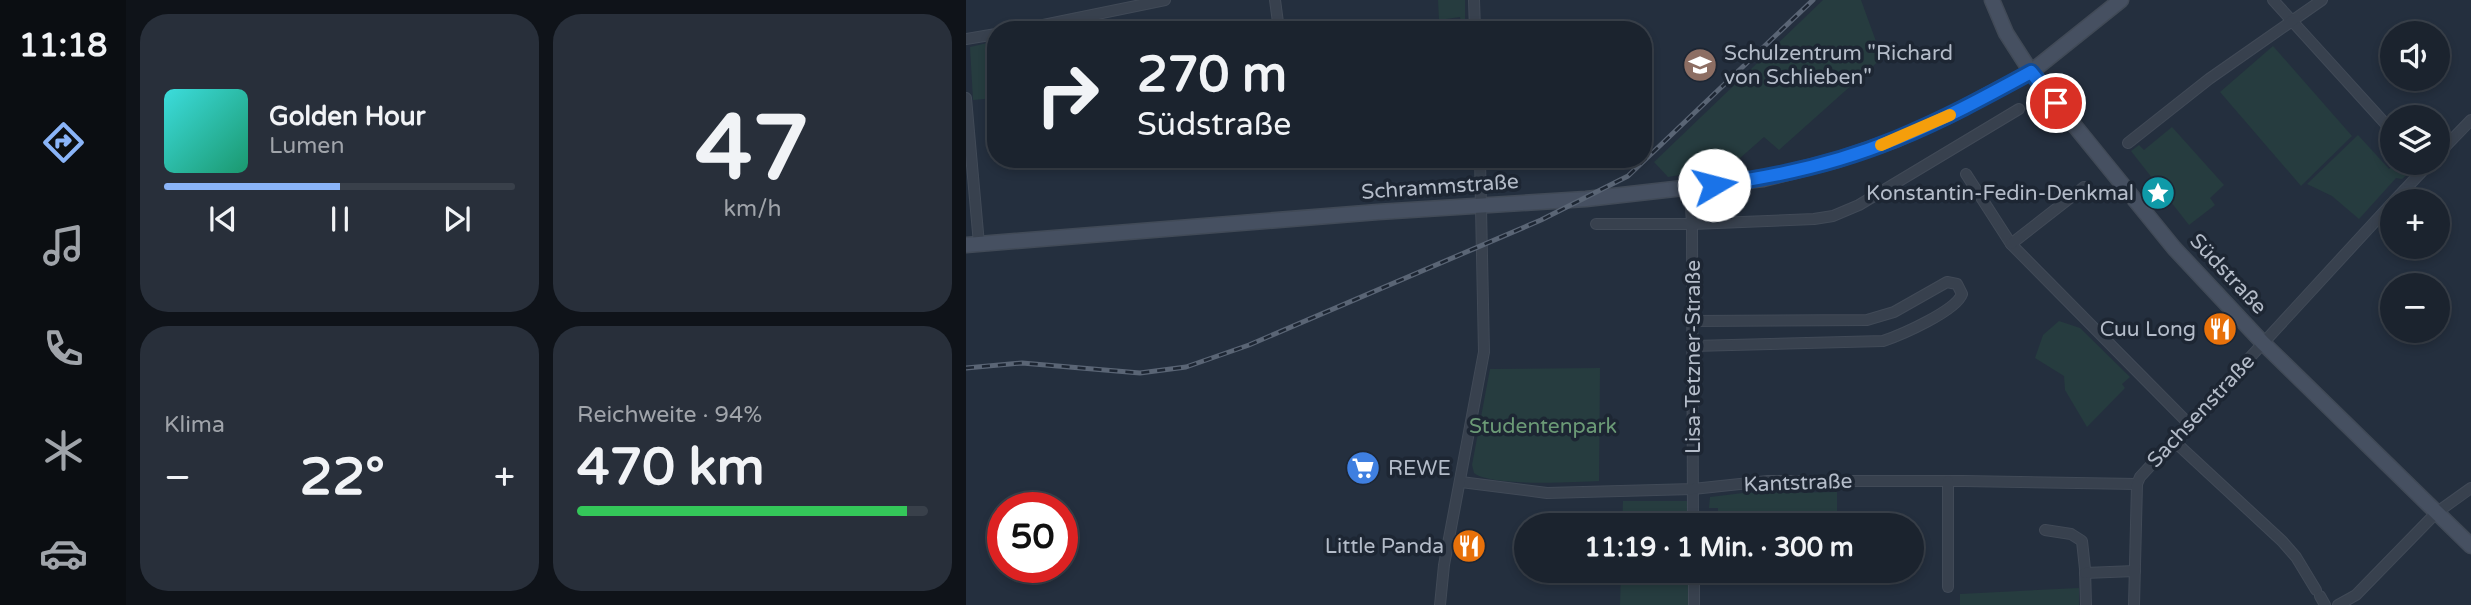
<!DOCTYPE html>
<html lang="de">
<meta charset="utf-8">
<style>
:root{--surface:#1b232e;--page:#282f3a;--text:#f1f3f6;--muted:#a0a4aa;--line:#39404a;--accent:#8ab4f8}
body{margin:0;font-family:"Varela Round",sans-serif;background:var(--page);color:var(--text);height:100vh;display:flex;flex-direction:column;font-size:26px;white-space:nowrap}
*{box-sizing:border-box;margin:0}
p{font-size:23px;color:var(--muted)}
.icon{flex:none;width:38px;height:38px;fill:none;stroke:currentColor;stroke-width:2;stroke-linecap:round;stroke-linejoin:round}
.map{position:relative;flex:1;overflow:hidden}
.panel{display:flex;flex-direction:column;gap:14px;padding:14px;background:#0f1319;width:840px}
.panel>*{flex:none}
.hud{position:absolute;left:21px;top:21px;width:665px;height:147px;border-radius:28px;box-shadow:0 4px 10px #0003,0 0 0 2px var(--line);background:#1b232e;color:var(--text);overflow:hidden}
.fabs{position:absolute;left:1414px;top:21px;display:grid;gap:14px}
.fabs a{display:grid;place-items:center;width:70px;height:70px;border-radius:50%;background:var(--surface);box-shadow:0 4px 10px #0003,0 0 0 2px var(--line);font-size:35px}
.speed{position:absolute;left:21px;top:492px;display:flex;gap:14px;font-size:35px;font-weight:700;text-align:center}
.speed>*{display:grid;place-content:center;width:91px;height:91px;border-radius:50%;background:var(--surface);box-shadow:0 4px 10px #0003,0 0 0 2px var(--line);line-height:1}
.speed .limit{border:10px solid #d22;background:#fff;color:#111}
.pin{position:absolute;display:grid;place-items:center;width:60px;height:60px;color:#fff;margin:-30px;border:4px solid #fff;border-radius:50%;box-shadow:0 2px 7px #0007}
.me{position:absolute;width:77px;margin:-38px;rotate:82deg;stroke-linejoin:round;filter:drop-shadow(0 0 5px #0008)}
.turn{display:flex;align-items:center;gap:24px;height:147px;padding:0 35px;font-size:32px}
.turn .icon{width:91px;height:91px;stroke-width:2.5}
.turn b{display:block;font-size:49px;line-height:60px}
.big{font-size:52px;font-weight:700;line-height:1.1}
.panel .card{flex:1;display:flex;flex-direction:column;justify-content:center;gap:10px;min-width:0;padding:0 24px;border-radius:28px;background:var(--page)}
.panel .dial{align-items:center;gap:0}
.dial b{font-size:91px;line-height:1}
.song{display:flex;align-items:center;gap:21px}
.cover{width:84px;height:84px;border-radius:10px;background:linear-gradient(135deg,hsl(180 70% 55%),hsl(160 70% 35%))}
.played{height:7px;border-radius:4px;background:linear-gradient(90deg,var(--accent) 50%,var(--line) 50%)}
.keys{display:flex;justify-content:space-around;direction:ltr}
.heat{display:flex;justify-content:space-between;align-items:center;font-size:38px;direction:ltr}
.charge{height:10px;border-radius:5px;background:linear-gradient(90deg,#34c759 94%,var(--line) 0)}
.panel .tiles{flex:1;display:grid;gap:14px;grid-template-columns:repeat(2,1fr)}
.trip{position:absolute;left:548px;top:513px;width:410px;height:70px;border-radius:35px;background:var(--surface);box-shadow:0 4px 10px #0003,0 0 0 2px var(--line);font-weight:700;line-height:70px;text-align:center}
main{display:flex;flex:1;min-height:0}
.tabs{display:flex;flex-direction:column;width:126px;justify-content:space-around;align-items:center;background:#0b0e12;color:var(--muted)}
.tabs .icon{width:49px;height:49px}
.tabs .selected{color:var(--accent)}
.tabs b{font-size:32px;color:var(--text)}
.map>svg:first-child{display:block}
</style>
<main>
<nav class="tabs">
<b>11:18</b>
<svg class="icon selected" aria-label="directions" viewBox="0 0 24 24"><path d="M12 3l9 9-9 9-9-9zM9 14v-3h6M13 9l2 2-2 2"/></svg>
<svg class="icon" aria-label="music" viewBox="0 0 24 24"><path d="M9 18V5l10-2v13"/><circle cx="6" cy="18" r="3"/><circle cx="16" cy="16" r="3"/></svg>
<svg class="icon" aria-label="phone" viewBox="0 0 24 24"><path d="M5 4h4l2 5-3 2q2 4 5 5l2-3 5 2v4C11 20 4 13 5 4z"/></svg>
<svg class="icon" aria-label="climate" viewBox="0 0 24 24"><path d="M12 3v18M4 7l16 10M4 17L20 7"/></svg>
<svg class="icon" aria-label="car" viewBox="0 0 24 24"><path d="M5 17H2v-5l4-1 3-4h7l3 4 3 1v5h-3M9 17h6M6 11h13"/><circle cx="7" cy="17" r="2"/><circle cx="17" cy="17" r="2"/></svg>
</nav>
<section class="panel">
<div class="tiles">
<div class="card">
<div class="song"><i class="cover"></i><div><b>Golden Hour</b><p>Lumen</p></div></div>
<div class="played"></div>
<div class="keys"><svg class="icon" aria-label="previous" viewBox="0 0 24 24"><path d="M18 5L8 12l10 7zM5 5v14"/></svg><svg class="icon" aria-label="pause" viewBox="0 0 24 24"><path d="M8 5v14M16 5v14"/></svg><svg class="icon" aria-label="next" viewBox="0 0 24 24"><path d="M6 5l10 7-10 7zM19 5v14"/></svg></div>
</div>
<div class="card dial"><b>47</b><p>km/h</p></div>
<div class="card"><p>Klima</p>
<div class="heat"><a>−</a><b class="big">22°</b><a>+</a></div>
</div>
<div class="card"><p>Reichweite · 94%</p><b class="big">470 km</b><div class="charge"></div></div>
</div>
</section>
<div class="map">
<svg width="1505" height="605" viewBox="0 0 1505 605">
<rect width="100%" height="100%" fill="#242f3e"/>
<g fill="#263c3f">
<path d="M472 0H499V21L495 22 494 17 473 20Z"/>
<path d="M857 0H895L916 58 813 150 798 137 765 166 702 177 688 162Z"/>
<path d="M30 41V98L7 100 4 47Z"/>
<path d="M1307 46 1386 136 1335 186 1254 92Z"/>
<path d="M1206 127 1258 185 1244 198 1249 205 1223 225 1165 151 1173 145 1178 150Z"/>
<path d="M1392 135 1423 169 1430 163H1446C1447 171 1442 174 1436 179L1430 178 1393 219 1366 196 1341 184Z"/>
<path d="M1093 321 1114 328 1164 377 1156 384 1159 388 1121 427 1099 390 1098 376 1069 358 1077 335Z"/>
<path d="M634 368 633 481C608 482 526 487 508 473L506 465 524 369Z"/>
<path d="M871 492V525H750L752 523V508H743L744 497 777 493Z"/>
<path d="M657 501H724V525H656Z"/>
<path d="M655 571H724L723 605H654Z"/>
<path d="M1113 588V605H994V594Z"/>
</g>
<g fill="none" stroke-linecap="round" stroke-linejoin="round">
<g stroke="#414a57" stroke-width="12">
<g id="street">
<path d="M309 0 313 30"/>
<path d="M508 0 509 30"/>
<path d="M1307 0 1426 131"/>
<path d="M53 30 199 0"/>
<path d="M476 30 509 25"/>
<path d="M0 39 30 34"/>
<path d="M0 98 13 244"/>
<path d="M1162 143 1243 79 1356 0"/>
<path d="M1472 154 1505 120"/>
<path d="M1000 174 1045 244 1223 424"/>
<path d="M724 189 726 224 727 525"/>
<path d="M1428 201 1464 163"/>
<path d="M630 224H726L848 219 867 216 893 205 1053 109"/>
<path d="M1045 244 1118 187"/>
<path d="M727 346 917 341C935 335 990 311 996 294L991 284 981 282 928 312 901 320 727 321"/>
<path d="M1208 441 1316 541 1330 557 1350 590"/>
<path d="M495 482 581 493 727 489 802 481H998L1171 484"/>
<path d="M1079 530 1105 534 1116 541 1119 569 1120 605"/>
<path d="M1119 573 1169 571"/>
<path d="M982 587V481"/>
<path d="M1354 596 1359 605"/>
<path d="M474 605 478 565 518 352 514 159"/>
<path d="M728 605V570"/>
<path d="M1168 605 1171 484 1174 477 1426 203"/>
<path d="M1372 605 1390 595 1470 513 1505 488"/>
</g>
</g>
<g stroke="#414a57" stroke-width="17">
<g id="secondary">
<path d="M1026 0 1040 33 1065 72 1208 248 1297 343 1505 546"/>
<path d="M0 245 412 212 620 199 797 179 871 160 929 140 984 115 1065 72 1155 0"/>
</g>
</g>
<use href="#street" stroke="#38414e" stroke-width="10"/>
<use href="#secondary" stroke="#465061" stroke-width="14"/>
<g stroke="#5a6575" stroke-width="5">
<path id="rail" d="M0 368 56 363 174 373 220 367 283 345 575 220 662 176 847 0"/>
</g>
<use href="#rail" stroke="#1d2633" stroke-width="2.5" stroke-dasharray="8" stroke-linecap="butt"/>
</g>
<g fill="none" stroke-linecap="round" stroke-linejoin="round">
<g stroke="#114b97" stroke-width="18">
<path id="route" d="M748 185C810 177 872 163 930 139 977 120 1021 96 1065 72L1090 103"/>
</g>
<use href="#route" stroke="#1a73e8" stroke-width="12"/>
<path stroke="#f59e0b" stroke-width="12" d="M915 145 984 115"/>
</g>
<defs>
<g id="school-disc" transform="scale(1.75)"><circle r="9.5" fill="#8d6e63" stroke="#1d2633"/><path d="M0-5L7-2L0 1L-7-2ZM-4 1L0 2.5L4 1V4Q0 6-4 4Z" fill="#fff"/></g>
<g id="sight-disc" transform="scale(1.75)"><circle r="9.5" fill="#0f9aa8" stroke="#1d2633"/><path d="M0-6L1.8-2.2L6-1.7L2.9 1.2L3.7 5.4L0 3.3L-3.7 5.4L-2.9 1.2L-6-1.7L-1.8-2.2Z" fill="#fff"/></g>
<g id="restaurant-disc" transform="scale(1.75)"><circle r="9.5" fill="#e8710a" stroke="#1d2633"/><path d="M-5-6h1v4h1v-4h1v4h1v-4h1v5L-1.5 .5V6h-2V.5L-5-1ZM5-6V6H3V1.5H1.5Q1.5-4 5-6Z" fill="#fff"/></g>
<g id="supermarket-disc" transform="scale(1.75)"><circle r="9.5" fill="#3f7fe0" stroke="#1d2633"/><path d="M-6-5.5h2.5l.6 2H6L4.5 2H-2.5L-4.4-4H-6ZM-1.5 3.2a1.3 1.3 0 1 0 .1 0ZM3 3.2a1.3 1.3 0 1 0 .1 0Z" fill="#fff"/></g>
</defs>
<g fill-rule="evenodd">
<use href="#school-disc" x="734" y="65"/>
<use href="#sight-disc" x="1192" y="193"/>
<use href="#restaurant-disc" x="1254" y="329"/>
<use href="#supermarket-disc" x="397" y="468"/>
<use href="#restaurant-disc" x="503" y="546"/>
</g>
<g text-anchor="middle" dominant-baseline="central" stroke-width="7" stroke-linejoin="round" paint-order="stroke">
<g font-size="21" fill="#b4bcc9" stroke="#1d2633" text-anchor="end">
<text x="758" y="53" text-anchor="start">Schulzentrum "Richard<tspan x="758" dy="24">von Schlieben"</tspan></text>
<text x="1168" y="193">Konstantin-Fedin-Denkmal</text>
<text x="1230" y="329">Cuu Long</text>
<text x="422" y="468" text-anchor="start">REWE</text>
<text x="478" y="546">Little Panda</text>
</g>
<g font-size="21" fill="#b4bcc9" stroke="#1d2633">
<text transform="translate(474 187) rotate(-4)">Schrammstraße</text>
<text transform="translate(1262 274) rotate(47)">Südstraße</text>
<text transform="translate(727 357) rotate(-90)">Lisa-Tetzner-Straße</text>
<text transform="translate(1235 411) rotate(-47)">Sachsenstraße</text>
<text transform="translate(832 483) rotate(-2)">Kantstraße</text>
</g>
<g font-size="21" fill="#6b9a76" stroke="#1d2633">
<text x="577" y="426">Studentenpark</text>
</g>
</g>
</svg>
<div class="fabs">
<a><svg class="icon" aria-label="sound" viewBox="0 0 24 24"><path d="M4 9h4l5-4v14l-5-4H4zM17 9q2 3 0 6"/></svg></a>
<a><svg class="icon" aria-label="layers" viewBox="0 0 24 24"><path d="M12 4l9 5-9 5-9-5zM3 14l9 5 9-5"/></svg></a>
<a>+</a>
<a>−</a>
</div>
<div class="speed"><div class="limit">50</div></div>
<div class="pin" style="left:1090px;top:103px;background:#d93025"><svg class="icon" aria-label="arrive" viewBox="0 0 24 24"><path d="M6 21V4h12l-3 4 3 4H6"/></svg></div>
<svg class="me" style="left:748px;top:185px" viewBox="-20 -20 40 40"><circle r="19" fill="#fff"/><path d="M0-13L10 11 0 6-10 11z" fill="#1a73e8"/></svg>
<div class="trip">11:19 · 1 Min. · 300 m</div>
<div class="hud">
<div class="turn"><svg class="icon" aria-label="right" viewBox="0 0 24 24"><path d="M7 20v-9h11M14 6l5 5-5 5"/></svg><div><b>270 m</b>Südstraße</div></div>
</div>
</div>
</main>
